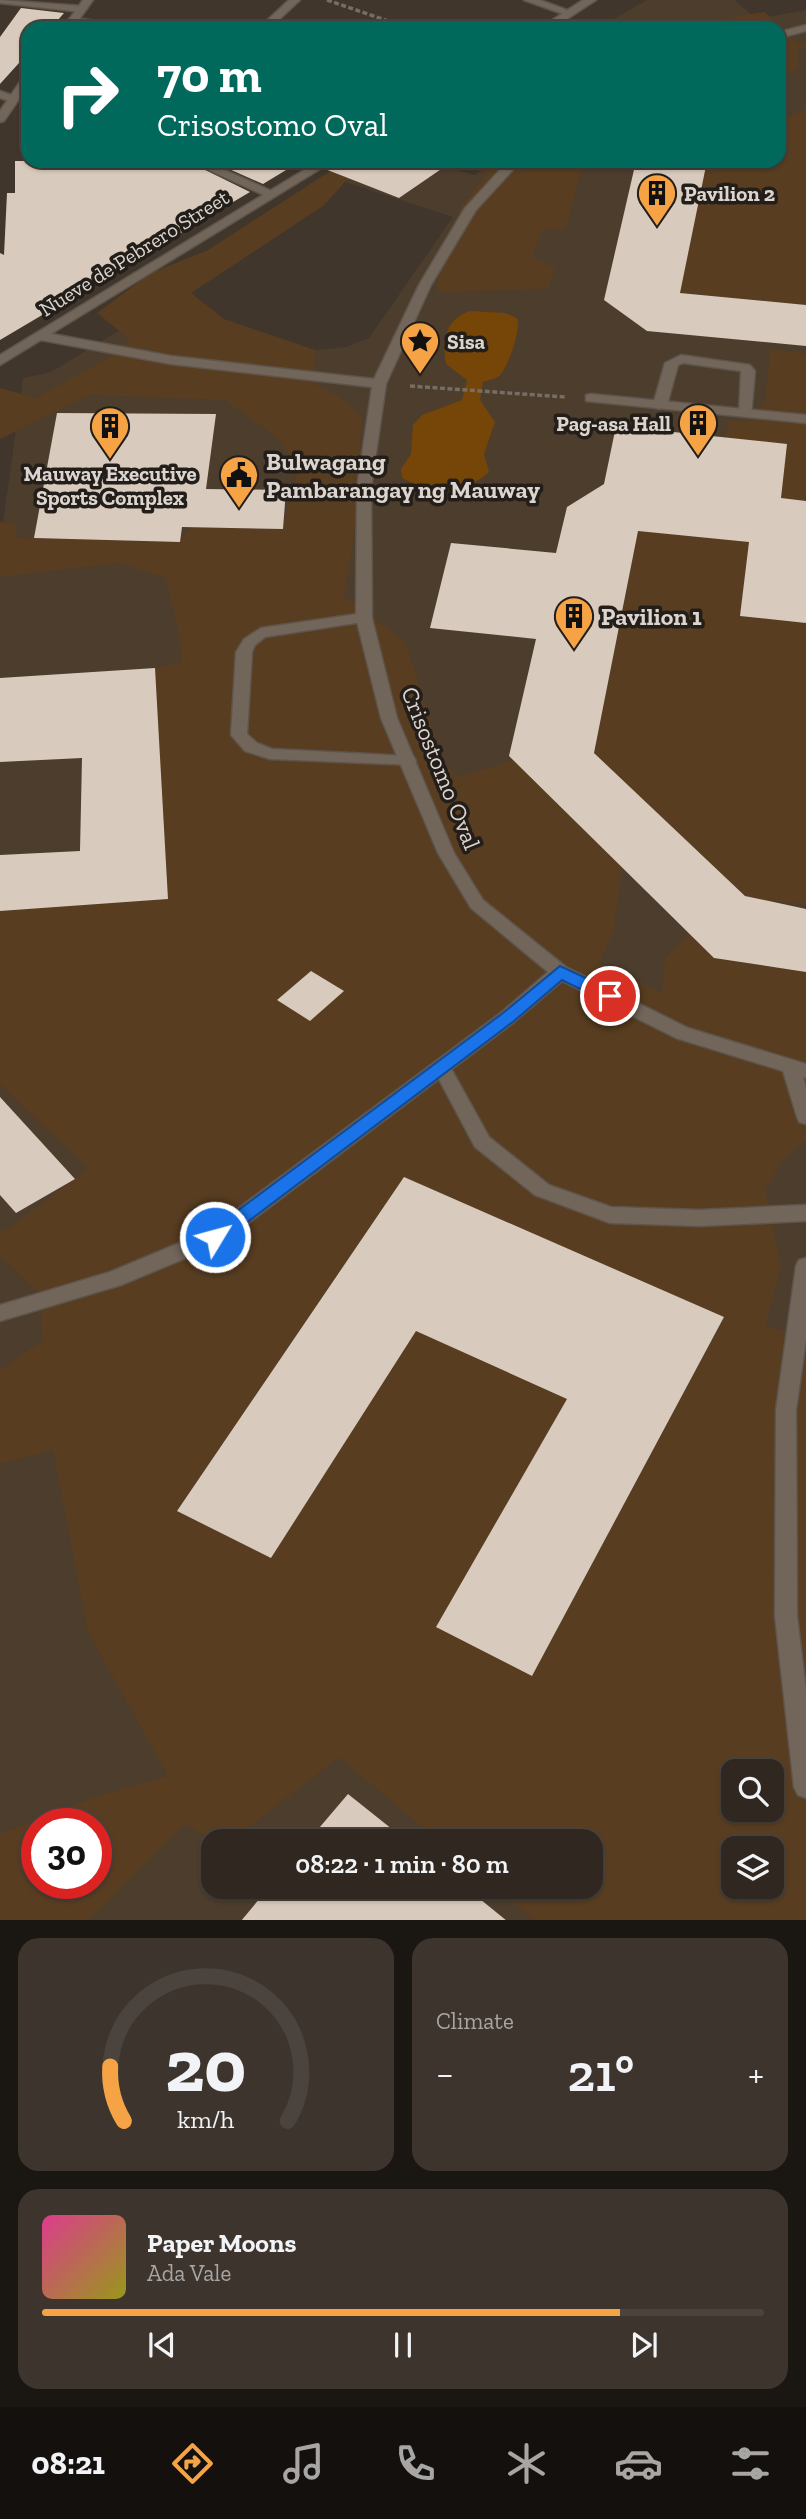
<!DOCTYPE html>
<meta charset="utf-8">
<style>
:root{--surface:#302820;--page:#3c342d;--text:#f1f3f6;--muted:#a8a6a5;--line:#4b443e;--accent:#f5a345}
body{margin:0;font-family:"Zilla Slab",serif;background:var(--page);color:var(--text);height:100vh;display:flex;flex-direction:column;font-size:26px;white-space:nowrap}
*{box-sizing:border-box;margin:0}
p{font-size:23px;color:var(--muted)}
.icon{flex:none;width:38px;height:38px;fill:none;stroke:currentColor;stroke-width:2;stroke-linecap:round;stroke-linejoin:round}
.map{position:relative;height:1920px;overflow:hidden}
.side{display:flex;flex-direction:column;gap:18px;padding:18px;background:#1a1612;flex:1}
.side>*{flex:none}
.top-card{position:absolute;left:21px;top:21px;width:765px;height:147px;border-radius:21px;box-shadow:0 2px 5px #0004,0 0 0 2px var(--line);background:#00695c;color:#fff;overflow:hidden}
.tools{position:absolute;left:721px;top:1759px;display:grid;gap:14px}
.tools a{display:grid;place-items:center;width:63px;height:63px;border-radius:14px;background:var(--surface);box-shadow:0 2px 5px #0004,0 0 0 2px var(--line);font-size:35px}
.speed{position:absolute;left:21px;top:1808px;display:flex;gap:14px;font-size:35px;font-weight:700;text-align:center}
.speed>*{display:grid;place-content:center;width:91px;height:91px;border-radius:50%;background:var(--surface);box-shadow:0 2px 5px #0004,0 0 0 2px var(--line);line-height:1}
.speed .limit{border:10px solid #d22;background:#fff;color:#111}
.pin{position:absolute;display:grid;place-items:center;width:60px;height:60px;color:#fff;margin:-30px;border:4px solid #fff;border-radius:50%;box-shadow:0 2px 7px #0007}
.me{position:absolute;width:77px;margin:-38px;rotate:53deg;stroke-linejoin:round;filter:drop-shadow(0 0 5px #0008)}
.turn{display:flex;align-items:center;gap:24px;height:147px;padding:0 21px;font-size:32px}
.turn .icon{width:91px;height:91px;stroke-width:2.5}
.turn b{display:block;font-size:49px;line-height:60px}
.big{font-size:52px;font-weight:600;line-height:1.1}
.side .widget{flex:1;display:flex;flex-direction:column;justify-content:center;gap:10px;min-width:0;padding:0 24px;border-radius:21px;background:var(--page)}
.side .dial{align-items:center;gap:0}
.dial svg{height:182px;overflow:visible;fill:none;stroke:var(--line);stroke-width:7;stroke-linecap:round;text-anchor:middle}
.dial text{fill:var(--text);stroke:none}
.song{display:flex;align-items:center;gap:21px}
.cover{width:84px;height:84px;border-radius:10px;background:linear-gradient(135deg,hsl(330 70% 55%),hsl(60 70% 35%))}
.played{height:7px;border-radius:4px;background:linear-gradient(90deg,var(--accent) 80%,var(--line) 80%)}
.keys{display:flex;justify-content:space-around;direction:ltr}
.heat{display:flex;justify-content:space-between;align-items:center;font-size:38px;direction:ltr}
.side .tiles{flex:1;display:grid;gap:18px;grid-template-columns:1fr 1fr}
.widget:last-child{grid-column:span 2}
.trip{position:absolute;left:201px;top:1829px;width:402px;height:70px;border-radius:21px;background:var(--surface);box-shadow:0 2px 5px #0004,0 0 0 2px var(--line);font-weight:600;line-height:70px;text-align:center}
.dock{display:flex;height:112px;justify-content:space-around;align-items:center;background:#13100d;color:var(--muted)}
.dock .icon{width:49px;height:49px}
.dock .current{color:var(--accent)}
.dock b{font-size:32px;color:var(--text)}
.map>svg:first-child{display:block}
</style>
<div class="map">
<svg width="806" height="1921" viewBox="0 0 806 1921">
<rect width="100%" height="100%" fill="#40362b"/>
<path fill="#4c3d2d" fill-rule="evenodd" d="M647 0H735L756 19 806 10V1920L0 1921V544L23 378 51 372 169 300 207 324 315 350 346 347 369 338 453 217 345 182 382 161H427L474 175 498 161H779V28H598ZM733 1771H772V1810H733ZM37 1824H96V1883H37ZM214 1841H592V1886H214ZM733 1848H772V1886H733Z"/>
<g fill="#583d21" fill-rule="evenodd">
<path d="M765 12 797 44 806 43V49L797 48V69L779 76V28H714L735 16Z"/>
<path d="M806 109V305L680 293 707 161H779V120Z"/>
<path d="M346 161H382L345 182 323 206 191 293 224 319 315 350 314 384 337 395 362 416 354 536 344 596 406 642 443 764 459 777 514 760 622 868 613 933 599 963 662 993 665 958 689 933 714 958 770 967 802 953V972L806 973V1140L783 1160 765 1190 781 1266 765 1326 806 1336V1920H534L494 1887 592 1886V1841H439L339 1757 231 1841H214L185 1824 89 1920H0V1834L97 1796 168 1776 88 1632 53 1450 0 1464V1370L43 1340 39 1293 0 1255V1228L4 1232 88 1169 0 1084V911L168 899 155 668 182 662 178 629 166 578 118 563 0 577V522L18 524 15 538 180 542 191 527 282 529 298 470 281 441 225 400 90 395 0 439V388L36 398 108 358 129 339 97 313 151 273 208 250ZM404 1177 724 1318 532 1676 437 1627 585 1368 437 1298 271 1558 177 1510ZM733 1771H772V1810H733ZM37 1824H96V1883H37ZM733 1848H772V1886H733Z"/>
<path d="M588 161 583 164 565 230 543 229 532 257 555 268 548 289 437 292 438 278 461 206 488 174 456 162Z"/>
<path d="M770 349 806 354V904L774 902 745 896 594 753 638 531 708 491 729 422 755 420 765 400Z"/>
</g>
<path fill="#754607" d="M470 311 505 313 517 318C521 329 509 367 499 376 495 379 488 380 483 382L480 400 495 422 484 454 489 472C465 495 430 493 402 478L401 469 411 454 413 425 422 415 462 400 467 380 446 364C442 342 445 319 470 311Z"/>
<g fill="#d8cabd">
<path d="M21 8 64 13 51 28H28V53L0 84V37Z"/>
<path d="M15 161H187L250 192 0 340V253L4 255 7 193H15Z"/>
<path d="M211 161H301L263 184Z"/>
<path d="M335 161H453L399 198 325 169Z"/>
<path d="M636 161H707L680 293 806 305V346L647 331 604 300Z"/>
<path d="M57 413 216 414 206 489 286 490 283 529 182 527 180 542 34 538Z"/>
<path d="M616 426 787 444 781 498 806 501V623L740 616 749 542 638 531 594 753 745 896 806 909V972L714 958 509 756 536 639 430 628 451 543 556 553 567 507 604 484Z"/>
<path d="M155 668 168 899 0 911V855L80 851 82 758 0 762V678Z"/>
<path d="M311 971 344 991 310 1021 277 1000Z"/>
<path d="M0 1097 75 1179 16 1213 0 1195Z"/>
<path d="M404 1177 724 1317 532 1676 436 1627 567 1399 416 1331 271 1558 177 1511Z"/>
<path d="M348 1794 407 1841H308Z"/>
<path d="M270 1886H464L507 1921H241Z"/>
</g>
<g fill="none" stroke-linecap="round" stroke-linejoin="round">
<g stroke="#5d544b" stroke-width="3">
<g id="lane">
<path d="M0 0 82 6 87 9 82 12 0 3Z"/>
<path d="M524 0H540L575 13 566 15Z"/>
<path d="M0 91 17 97 19 99 13 102 0 98Z"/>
<path d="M681 355 750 365 755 371 751 416 746 417 739 413 741 371 683 363 678 365 667 405 660 409 655 408 653 405 665 363Z"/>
<path d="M364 613 369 615 372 618 369 621 265 637 255 645 252 652 247 734 257 743 272 749 408 756 414 757 416 761 414 765 270 759 245 751 231 735 236 652 244 639 261 628Z"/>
<path d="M442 1061 448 1063 489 1137 549 1185 611 1207 699 1210 806 1205V1221L699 1226 610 1223 535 1195 475 1147 433 1068 436 1063Z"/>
</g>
</g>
<g stroke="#5d544b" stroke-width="3">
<g id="street">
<path d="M289 0H300L270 28H259Z"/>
<path d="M73 18 129 25 134 28H103L69 23V19Z"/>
<path d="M806 25V31L779 38V32Z"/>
<path d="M189 161H205L276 193 266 196Z"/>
<path d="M508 161H521L476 210 431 285 386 384 371 488 372 618 397 718 454 853 483 900 566 967 688 1028 806 1064V1078L803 1077 806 1087V1124L799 1122 797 1117 783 1071 676 1038 562 981 514 1022 222 1243 121 1285 0 1321V1305L110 1272 208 1231 502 1012 548 972 471 908 438 853 381 718 356 618 357 488 372 387 171 364 41 340 34 336 41 332 171 356 374 379 419 285 465 208Z"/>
<path d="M591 394 806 415V423L586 401V395Z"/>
<path d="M806 1258V1339L796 1410 797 1616 806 1690V1798L798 1795 794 1787 775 1616 776 1410 796 1266 799 1260Z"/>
</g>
</g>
<g stroke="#5d544b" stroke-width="3">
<g id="secondary">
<path d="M83 0H93L73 28H63Z"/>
<path d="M583 0H596L553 28H540Z"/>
<path d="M28 75V86L4 121 0 122V111L24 76Z"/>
<path d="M319 161H333L0 365V355Z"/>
</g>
</g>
<g stroke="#766d64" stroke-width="3.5" stroke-dasharray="5 2.5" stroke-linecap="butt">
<path d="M327 0 391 22"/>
<path d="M410 386 565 397"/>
</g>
<use href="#lane" fill="#72665a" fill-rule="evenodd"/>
<use href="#street" fill="#72665a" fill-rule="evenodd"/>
<use href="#secondary" fill="#72665a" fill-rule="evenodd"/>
</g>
<path fill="#1a73e8" stroke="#114b97" stroke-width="2" d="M560 966 616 992V1001H605L562 980 514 1021 221 1242H209L206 1237 209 1232 503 1013Z"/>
<defs>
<g id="building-pin" transform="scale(2.0125)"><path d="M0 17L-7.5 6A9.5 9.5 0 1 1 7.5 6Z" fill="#f5a345" stroke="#231e19"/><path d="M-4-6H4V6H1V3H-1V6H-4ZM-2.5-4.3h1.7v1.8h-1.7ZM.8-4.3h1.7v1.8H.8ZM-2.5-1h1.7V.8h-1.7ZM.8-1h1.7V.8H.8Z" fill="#111"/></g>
<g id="sight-pin" transform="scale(2.0125)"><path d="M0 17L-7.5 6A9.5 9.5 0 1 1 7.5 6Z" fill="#f5a345" stroke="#231e19"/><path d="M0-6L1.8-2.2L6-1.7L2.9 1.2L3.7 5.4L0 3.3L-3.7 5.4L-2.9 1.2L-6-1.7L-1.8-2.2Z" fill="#111"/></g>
<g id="civic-pin" transform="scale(2.0125)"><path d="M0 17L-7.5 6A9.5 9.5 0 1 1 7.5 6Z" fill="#f5a345" stroke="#231e19"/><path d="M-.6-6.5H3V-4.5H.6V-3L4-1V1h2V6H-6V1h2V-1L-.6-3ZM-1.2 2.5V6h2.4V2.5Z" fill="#111"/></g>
</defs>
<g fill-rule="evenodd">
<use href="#building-pin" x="657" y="193"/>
<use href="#sight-pin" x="420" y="341"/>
<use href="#building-pin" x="698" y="423"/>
<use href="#building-pin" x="110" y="426"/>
<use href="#civic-pin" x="239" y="475"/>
<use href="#building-pin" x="574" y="616"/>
</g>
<g text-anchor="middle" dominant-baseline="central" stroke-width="7" stroke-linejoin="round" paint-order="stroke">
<g font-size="21" font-weight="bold" fill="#dcd5cf" stroke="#231e19" text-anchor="start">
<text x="684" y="193">Pavilion 2</text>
<text x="447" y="341">Sisa</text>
<text x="671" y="423" text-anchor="end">Pag-asa Hall</text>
<text x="110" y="473" text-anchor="middle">Mauway Executive<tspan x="110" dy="24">Sports Complex</tspan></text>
</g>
<g font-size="21" fill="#dcd5cf" stroke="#231e19">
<text transform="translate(134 253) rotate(-32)">Nueve de Pebrero Street</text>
</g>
<g font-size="24" font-weight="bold" fill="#dcd5cf" stroke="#231e19" text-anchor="start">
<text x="266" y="461">Bulwagang<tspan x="266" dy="28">Pambarangay ng Mauway</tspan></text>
<text x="601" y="616">Pavilion 1</text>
</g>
<g font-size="24" fill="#dcd5cf" stroke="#231e19">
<text transform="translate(441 768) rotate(68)">Crisostomo Oval</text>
</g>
</g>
</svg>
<div class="tools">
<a><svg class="icon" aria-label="search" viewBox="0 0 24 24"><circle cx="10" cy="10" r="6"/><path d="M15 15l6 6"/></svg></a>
<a><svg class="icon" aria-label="layers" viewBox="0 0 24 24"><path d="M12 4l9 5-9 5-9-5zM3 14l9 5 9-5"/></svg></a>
</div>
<div class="speed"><div class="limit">30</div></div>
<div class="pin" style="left:610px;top:996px;background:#d93025"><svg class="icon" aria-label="arrive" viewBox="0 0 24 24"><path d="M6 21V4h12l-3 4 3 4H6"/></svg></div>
<svg class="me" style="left:215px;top:1237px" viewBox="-20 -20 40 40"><circle r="17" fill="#1a73e8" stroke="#fff" stroke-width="3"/><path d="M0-11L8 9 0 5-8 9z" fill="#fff"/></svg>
<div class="trip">08:22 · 1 min · 80 m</div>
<div class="top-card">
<div class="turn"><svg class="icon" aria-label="right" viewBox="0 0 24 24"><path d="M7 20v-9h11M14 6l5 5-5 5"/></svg><div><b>70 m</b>Crisostomo Oval</div></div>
</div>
</div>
<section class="side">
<div class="tiles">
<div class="widget dial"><svg viewBox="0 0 100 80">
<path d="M14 69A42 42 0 1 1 86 69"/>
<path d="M14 69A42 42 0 0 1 8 45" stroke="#f5a345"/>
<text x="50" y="56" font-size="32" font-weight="700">20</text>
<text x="50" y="72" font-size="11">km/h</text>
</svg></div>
<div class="widget"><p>Climate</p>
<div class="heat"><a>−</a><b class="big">21°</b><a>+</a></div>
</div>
<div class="widget">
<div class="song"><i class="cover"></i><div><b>Paper Moons</b><p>Ada Vale</p></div></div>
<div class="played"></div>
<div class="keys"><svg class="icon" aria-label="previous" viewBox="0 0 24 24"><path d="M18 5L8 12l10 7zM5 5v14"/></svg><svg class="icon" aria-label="pause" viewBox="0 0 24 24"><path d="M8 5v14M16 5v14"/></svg><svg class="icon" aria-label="next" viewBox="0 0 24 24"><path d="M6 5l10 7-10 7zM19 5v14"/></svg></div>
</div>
</div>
</section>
<nav class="dock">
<b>08:21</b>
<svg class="icon current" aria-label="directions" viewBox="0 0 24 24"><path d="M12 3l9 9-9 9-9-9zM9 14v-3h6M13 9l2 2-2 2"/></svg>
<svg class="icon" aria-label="music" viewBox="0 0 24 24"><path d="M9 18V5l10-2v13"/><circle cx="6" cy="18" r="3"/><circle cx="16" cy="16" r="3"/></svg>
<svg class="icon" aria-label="phone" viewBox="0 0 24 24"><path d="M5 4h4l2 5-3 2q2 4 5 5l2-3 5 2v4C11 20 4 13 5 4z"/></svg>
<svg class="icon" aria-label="climate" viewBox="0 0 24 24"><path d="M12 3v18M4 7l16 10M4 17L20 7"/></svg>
<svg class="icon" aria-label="car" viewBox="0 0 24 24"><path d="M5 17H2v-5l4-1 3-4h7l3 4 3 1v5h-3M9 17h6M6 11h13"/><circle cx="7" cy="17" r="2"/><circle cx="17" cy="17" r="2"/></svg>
<svg class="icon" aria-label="filters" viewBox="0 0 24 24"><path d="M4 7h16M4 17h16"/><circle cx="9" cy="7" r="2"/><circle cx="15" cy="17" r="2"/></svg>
</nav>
